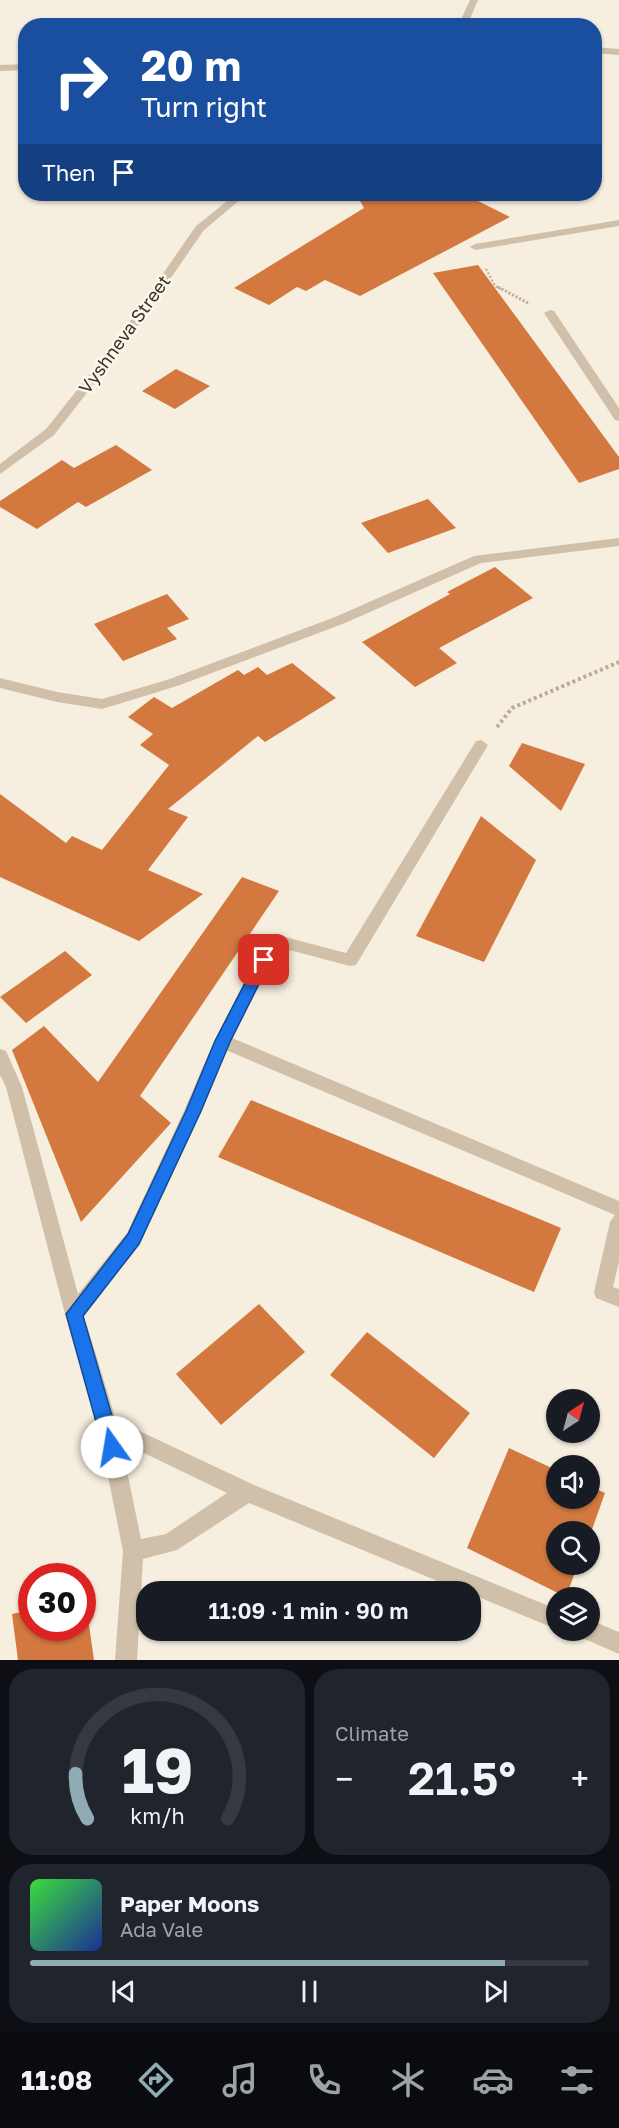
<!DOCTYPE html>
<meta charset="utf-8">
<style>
:root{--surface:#171b24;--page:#20242c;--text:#f1f3f6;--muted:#9ea1a6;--line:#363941;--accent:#90abb4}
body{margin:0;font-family:"Golos Text",sans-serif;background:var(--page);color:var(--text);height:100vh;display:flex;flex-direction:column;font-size:22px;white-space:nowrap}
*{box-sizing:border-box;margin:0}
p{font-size:20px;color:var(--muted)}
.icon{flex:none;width:33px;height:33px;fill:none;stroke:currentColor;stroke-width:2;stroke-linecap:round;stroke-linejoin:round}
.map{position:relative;height:1660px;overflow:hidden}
.panel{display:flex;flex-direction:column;gap:9px;padding:9px;background:#0d0f14;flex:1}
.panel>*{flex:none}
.guide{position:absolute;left:18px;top:18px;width:584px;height:183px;border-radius:24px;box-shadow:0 2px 4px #0004;background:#1a4fa0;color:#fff;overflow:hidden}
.needle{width:39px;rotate:36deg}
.fabs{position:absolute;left:546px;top:1389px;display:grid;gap:12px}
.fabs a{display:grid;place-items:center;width:54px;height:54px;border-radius:50%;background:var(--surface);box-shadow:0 2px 4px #0004;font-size:30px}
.speed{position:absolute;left:18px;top:1563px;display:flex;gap:12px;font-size:30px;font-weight:700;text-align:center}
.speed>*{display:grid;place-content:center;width:78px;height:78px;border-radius:50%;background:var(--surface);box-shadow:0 2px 4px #0004;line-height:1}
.speed .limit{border:9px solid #d22;background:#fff;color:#111}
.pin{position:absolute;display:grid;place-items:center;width:51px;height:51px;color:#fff;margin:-26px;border-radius:12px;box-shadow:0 3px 9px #0006}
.me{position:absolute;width:66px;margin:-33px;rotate:347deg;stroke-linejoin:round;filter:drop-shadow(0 0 4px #0008)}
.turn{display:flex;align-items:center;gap:21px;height:126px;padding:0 24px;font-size:27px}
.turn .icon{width:78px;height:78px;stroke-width:2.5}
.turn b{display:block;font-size:42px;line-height:51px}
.then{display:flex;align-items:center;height:57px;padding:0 24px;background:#0003;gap:12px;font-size:22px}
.big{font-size:45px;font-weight:600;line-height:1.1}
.panel .card{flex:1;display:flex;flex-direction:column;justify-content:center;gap:9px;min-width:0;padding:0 21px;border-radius:24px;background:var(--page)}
.panel .dial{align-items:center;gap:0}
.dial svg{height:156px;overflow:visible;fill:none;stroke:var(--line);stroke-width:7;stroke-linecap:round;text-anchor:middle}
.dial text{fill:var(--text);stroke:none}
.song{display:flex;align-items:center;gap:18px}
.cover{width:72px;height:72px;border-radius:9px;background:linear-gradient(135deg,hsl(120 70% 55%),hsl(230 70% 35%))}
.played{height:6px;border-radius:3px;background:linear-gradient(90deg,var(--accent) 85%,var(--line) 85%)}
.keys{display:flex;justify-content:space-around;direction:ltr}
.heat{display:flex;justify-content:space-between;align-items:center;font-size:33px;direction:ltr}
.panel .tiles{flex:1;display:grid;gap:9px;grid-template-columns:1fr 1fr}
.card:last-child{grid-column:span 2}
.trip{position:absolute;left:136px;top:1581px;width:345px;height:60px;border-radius:24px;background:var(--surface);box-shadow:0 2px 4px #0004;font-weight:600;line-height:60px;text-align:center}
.dock{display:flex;height:96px;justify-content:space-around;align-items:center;background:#090b0e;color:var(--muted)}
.dock .icon{width:42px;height:42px}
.dock .current{color:var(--accent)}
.dock b{font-size:27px;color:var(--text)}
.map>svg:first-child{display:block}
</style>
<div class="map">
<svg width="619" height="1660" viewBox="0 0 619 1660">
<rect width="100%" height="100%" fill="#f6eedf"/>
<g fill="#d3793f">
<path d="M356 194H464L510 217 360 296 325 280 306 291 297 287 269 305 234 288 364 208Z"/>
<path d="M478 265 619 457V469L579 483 433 273Z"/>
<path d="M176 369 210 386 175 409 142 391Z"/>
<path d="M116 445 152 470 86 507 78 502 37 529 0 507V501L62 460 74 468Z"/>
<path d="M428 499 456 528 388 553 361 523Z"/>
<path d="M495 567 533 598 439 648 457 663 415 687 362 642 450 594 447 592Z"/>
<path d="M167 594 189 619 167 628 177 639 123 661 94 624Z"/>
<path d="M292 663 336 698 265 742 258 736 168 809 188 817 148 870 203 894 139 941 0 877V794L66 843 72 836 102 850 169 765 140 745 153 734 128 717 154 697 172 708 238 670 244 675 258 667 267 675Z"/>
<path d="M522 743 585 764 561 811 509 766Z"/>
<path d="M481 816 536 860 484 962 416 936Z"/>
<path d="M242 877 279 891 140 1096 171 1123 81 1222 12 1050 44 1026 98 1082Z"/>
<path d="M65 951 92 975 26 1023 0 997Z"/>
<path d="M251 1100 561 1228 534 1292 218 1157Z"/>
<path d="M259 1304 305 1352 221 1425 176 1374Z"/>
<path d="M367 1332 470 1413 434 1458 330 1375Z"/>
<path d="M509 1448 556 1470V1498H590V1486L605 1493 590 1535V1532H556V1564H578L566 1597 467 1548Z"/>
<path d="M85 1597 94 1660H18L12 1614 32 1610V1628H82V1598Z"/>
</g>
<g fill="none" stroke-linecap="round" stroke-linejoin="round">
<path stroke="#bcaa92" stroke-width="2" stroke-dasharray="2 2" stroke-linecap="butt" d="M486 269 495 286 501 289"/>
<path stroke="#bcaa92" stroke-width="3" stroke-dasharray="2 2" stroke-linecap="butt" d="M498 287 530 304"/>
<path stroke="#bcaa92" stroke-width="4" stroke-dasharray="3 3" stroke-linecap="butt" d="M497 727 512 708 619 662"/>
<g fill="#d0c0a9" fill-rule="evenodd">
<path d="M470 0H478L467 26H458Z"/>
<path d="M594 47 619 49V55L594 53Z"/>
<path d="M26 64V70L0 71V65Z"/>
<path d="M236 194H247L204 230 125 344 54 435 0 474V464L46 429 117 340 196 226Z"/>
<path d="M619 220V226L475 250 470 247 475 244Z"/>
<path d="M550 310 554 311 619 408V421L615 420 544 313Z"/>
<path d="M619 538V546L481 563 345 623 177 686 102 709 57 702 0 688V678L57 692 102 699 167 680 335 617 474 556Z"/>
<path d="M481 740 488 745 356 965 350 966 278 947 232 1038 619 1201V1262L613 1287 619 1289V1307L596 1298 594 1292 610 1222 615 1215 226 1050 202 1111 139 1245 84 1316 116 1420 254 1485 556 1609V1629L471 1594V1592H464L249 1503 177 1550 143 1559 137 1660H115L123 1551 98 1426 65 1314 6 1087 0 1075V1049L6 1051 22 1087 78 1294 127 1233 184 1111 214 1041 268 936 274 934 346 953 476 741ZM121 1442 227 1493 166 1534 141 1539Z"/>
<path d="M590 1620 619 1632V1654L580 1637 577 1630H590Z"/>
</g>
</g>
<path fill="#1a73e8" stroke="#114b97" stroke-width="1.5" d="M264 955 269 956 271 960 230 1042 201 1111 139 1244 83 1316 121 1447 119 1453 112 1456 106 1453 103 1447 66 1314 128 1234 186 1111 215 1041 259 956Z"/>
<g text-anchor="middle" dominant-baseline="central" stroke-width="5" stroke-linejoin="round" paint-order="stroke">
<g font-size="18" fill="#3c3229" stroke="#fcf7ec">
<text transform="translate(124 334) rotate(-54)">Vyshneva Street</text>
</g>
</g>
</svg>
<div class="fabs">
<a><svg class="needle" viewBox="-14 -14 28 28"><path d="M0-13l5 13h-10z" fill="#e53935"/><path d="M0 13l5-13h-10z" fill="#9ea1a6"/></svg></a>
<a><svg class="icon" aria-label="sound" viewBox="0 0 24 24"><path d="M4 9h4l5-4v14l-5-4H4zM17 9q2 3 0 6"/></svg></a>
<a><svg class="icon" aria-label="search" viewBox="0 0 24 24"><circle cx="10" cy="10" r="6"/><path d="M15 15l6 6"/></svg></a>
<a><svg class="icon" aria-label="layers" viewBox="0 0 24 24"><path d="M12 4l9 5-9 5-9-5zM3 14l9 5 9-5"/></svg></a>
</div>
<div class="speed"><div class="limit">30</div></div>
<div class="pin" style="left:264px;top:960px;background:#d93025"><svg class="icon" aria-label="arrive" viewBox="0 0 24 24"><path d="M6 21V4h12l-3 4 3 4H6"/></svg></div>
<svg class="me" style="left:112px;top:1447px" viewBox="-20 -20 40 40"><circle r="19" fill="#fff"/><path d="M0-13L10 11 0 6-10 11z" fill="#1a73e8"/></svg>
<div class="trip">11:09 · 1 min · 90 m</div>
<div class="guide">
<div class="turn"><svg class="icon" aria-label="right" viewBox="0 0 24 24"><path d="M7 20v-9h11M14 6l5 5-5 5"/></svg><div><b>20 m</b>Turn right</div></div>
<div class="then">Then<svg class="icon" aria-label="arrive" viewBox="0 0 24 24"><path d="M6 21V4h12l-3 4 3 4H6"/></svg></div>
</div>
</div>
<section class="panel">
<div class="tiles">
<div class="card dial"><svg viewBox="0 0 100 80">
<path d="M14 69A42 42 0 1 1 86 69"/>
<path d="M14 69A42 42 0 0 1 8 46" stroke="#90abb4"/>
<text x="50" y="56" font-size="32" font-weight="700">19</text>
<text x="50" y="72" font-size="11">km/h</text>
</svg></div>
<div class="card"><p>Climate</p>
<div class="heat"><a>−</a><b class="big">21.5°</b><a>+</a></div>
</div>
<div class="card">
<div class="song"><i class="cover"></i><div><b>Paper Moons</b><p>Ada Vale</p></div></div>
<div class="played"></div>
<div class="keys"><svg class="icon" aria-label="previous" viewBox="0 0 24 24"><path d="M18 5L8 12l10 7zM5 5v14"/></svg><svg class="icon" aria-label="pause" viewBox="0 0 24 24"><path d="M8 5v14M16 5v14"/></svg><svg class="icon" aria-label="next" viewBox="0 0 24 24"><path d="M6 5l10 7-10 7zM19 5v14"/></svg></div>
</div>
</div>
</section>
<nav class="dock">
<b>11:08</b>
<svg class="icon current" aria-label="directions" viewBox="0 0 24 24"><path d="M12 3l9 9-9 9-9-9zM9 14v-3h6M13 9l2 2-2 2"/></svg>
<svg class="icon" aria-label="music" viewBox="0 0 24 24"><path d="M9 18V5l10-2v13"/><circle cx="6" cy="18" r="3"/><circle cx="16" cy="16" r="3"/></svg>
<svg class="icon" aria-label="phone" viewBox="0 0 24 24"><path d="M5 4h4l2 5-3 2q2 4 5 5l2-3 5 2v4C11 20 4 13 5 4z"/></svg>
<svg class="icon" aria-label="climate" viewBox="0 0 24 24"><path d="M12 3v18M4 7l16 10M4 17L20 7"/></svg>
<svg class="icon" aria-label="car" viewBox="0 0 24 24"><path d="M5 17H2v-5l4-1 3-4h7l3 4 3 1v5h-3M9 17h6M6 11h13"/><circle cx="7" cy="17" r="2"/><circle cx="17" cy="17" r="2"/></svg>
<svg class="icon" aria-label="filters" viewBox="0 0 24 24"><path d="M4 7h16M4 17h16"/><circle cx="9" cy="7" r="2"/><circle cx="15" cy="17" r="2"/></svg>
</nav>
